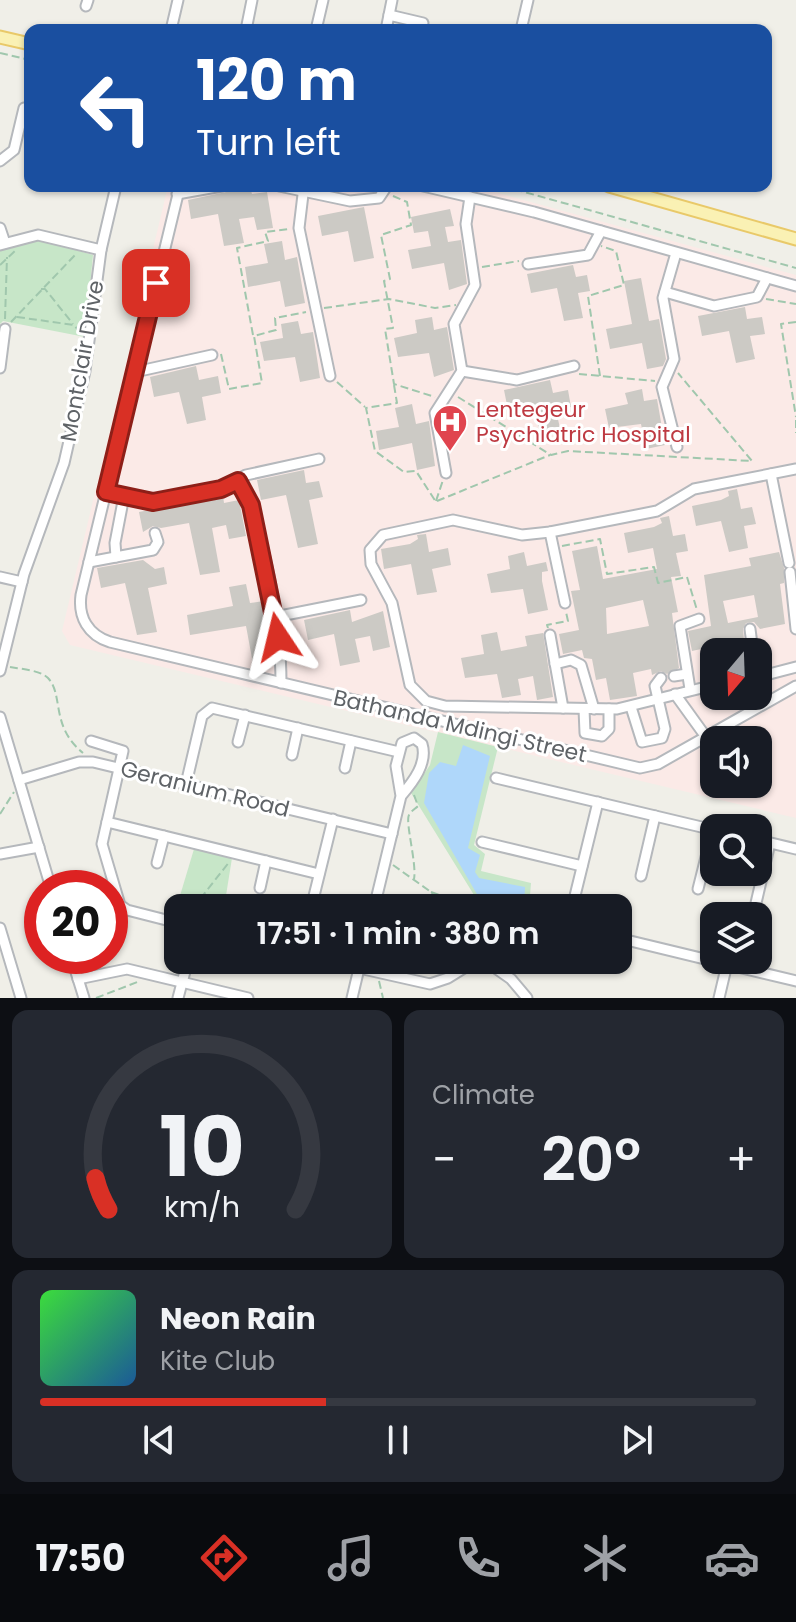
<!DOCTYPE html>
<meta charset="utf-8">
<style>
:root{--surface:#171b24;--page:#242831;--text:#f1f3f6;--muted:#9ea1a6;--line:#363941;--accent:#d93025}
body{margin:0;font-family:Poppins,sans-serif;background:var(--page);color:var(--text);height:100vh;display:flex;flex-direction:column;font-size:30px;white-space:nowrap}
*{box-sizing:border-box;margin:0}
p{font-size:26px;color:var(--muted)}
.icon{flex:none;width:44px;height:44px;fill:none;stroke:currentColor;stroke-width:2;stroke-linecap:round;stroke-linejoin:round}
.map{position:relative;height:998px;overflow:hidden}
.sheet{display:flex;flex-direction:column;gap:12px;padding:12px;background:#0d0f14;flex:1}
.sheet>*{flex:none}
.banner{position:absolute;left:24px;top:24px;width:748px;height:168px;border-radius:16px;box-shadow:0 2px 6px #0004;background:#1a4fa0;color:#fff;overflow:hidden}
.needle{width:52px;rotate:199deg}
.controls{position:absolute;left:700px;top:638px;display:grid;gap:16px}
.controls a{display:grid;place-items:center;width:72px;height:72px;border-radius:16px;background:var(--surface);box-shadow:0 2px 6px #0004;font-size:40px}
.speed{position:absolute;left:24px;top:870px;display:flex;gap:16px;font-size:40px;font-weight:700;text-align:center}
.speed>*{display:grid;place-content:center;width:104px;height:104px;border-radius:50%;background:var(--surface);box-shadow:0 2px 6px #0004;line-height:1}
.speed .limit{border:12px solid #d22;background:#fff;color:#111}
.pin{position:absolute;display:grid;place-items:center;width:68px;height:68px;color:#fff;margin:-34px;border-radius:16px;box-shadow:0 4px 12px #0006}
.me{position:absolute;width:88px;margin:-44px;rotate:350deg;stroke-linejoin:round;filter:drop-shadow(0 0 6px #0008)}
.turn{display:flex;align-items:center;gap:28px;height:168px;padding:0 40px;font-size:36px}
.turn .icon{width:104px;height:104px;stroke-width:2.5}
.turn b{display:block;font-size:56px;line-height:68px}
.big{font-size:60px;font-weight:600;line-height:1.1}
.sheet .widget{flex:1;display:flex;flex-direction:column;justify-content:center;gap:12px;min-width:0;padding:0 28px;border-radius:16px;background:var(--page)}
.sheet .dial{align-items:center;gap:0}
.dial svg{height:208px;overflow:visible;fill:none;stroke:var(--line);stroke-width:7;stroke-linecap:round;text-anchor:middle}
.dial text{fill:var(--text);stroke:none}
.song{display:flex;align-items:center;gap:24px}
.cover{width:96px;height:96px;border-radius:12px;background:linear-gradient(135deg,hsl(120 70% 55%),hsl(210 70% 35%))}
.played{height:8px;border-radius:4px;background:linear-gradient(90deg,var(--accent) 40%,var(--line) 40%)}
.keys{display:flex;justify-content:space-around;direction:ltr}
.heat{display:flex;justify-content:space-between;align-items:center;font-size:44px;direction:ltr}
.sheet .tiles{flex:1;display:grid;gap:12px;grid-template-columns:1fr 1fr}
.widget:last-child{grid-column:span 2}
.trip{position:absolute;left:164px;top:894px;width:468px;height:80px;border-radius:16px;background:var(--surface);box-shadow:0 2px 6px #0004;font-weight:600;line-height:80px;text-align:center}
.tab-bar{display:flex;height:128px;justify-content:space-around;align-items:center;background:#090b0e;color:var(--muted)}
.tab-bar .icon{width:56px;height:56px}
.tab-bar .on{color:var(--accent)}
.tab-bar b{font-size:36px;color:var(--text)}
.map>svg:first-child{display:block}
</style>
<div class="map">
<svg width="796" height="998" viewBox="0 0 796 998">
<rect width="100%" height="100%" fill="#f0efe8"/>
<path fill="#fbeae7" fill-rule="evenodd" d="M168 186H473L796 275V818L70 645 62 631ZM714 652H758V696H714ZM714 740H758V784H714Z"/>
<g fill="#c7e6c8">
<path d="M38 239 93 255 85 337 3 321 0 324V249Z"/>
<path d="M438 732 498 747 474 845 485 854 481 871 531 883 529 908H482L411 793 430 765Z"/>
<path d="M194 849 232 858 224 908 176 909Z"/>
</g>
<path fill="#afd7fa" d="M463 745 490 756 468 848 480 855 475 872 479 878 525 887 524 908H485L424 803 429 773 440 762 456 766Z"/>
<g fill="#cccac5" fill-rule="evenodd">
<path d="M250 187 252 194 267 192 273 228 257 230 254 217 239 219 244 243 224 246 218 214 191 219 188 200Z"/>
<path d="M364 207 374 258 354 262 348 231 322 236 318 216Z"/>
<path d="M450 209 454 226 445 227 448 242 461 240 467 284 449 290 444 263 412 269 408 250 431 246 428 231 414 233 411 217Z"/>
<path d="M282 241 285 260 297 257 305 303 285 307 280 281 248 287 245 267 268 263 264 244Z"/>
<path d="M573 265 576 277 587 275 590 291 578 293 583 318 564 321 557 288 531 293 527 274Z"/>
<path d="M641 278 649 321 659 319 666 359 663 366 647 369 642 343 610 349 606 329 632 324 624 281Z"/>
<path d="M745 307 747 319 762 317 765 334 750 336 755 359 736 363 729 331 702 336 698 316Z"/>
<path d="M432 317 434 330 447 327 454 370 434 377 429 353 398 357 394 338 417 333 415 320Z"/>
<path d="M298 321 301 334 313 332 320 378 300 382 295 357 264 361 260 342 283 338 281 324Z"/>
<path d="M196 366 199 380 218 376 221 393 202 397 206 420 187 424 179 392 154 397 150 377Z"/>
<path d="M550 380 553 393 568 390 571 407 556 410 561 433 541 437 533 405 508 410 504 390Z"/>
<path d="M642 389 644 401 657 399 665 445 646 449 641 424 609 428 605 409 628 404 625 393Z"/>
<path d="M412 404 416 424 429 421 435 466 417 470 412 443 379 450 376 431 399 427 395 408Z"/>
<path d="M304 470 306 483 319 481 323 497 309 500 318 544 298 548 286 495 261 500 257 480Z"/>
<path d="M737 489 741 509 752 507 756 524 744 526 748 548 729 552 721 521 696 526 692 506 721 500 729 496 728 491Z"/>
<path d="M223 496 224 503 239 500 246 536 229 539 226 525 212 528 220 572 200 575 189 523 161 528 153 526 143 532 139 512Z"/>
<path d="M669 516 673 536 685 534 688 551 676 553 681 576 671 577 678 612 672 613 679 668 667 674 661 671 652 675 651 669 633 673 637 696 610 700 606 678 596 680 592 659 584 658 582 650 563 654 559 634 579 630 571 591 580 590 572 551 597 546 603 579 657 569 653 548 628 553 624 533 654 527 662 523 660 518ZM643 600 649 626 607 634 606 608Z"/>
<path d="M426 534 429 552 448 548 451 565 432 569 437 592 417 595 411 564 384 569 381 549 410 544 418 539 417 535Z"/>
<path d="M524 552 527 566 546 562 548 571 542 572V581L548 610 528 614 523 589 491 593 487 574 510 569 508 556Z"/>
<path d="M779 552 784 568V583L780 584 785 624 760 629 754 622 746 623 743 629 745 652H725L724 644 692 651 688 631 711 626 704 575 751 566 749 558ZM754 595 758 617 728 623 723 601Z"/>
<path d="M143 560 155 569 164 567 167 584 148 588 157 632 137 635 125 583 101 588 97 568Z"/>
<path d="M246 584 250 603 264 601 273 666 254 669 246 626 190 635 187 615 233 606 229 587Z"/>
<path d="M350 610 352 622 383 611 390 647 373 651 370 636 355 639 360 662 340 666 334 634 308 640 304 620Z"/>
<path d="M497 632 501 651 527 646 525 636 543 633 553 697 537 700 533 676 518 679 521 695 502 698 497 674 465 678 461 658 484 654 481 635Z"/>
</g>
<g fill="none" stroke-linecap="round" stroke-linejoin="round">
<g stroke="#b5b8bc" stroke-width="13">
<g id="minor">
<path d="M86 6 88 0"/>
<path d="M389 15 423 23"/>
<path d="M171 30 178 0"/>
<path d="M246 30 252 0"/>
<path d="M316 30 323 0"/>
<path d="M386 30 392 0"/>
<path d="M521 30 528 0"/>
<path d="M0 161 14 150 24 108"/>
<path d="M180 186 81 595C78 617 88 635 110 642L640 768 658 764 796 686"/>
<path d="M279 186 350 201 379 198 387 186"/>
<path d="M304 186 299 228 330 376"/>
<path d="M423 186 534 212 796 286"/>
<path d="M177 194 222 186"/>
<path d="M0 228 5 243"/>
<path d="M0 245 38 235 101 250"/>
<path d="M676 253 663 298 674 359 662 387 677 447"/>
<path d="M528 264 588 255 601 231"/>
<path d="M665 292 714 306 757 297 767 278"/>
<path d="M0 368 5 329"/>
<path d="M462 371 517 380 574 366"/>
<path d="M135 372 212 355"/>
<path d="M446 473 435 413 462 371 454 324 475 285 466 224 470 197"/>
<path d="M771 474 789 563"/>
<path d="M238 481C265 529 281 627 281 683"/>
<path d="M106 492 153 502 221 489 246 475 319 459"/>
<path d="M550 532 565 603"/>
<path d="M116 557 115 543 124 496"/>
<path d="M89 562 153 550 158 542 155 533"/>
<path d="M790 572 796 629"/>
<path d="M0 577 22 582"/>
<path d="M275 617 361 600"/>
<path d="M750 629 753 652"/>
<path d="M550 635 563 708"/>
<path d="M555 664 571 660 581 665 594 709"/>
<path d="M0 671 24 574 64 463 85 371 101 250 116 186"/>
<path d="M674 676 687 674"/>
<path d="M758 677 796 667"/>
<path d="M714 685 617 709 445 706 426 701 410 685 392 603 371 564 370 550 383 535 453 520 522 535 550 532 657 511 694 489 796 469"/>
<path d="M690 689 680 626 699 619"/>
<path d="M675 694 706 737"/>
<path d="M631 707 642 742 662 738 665 729 655 686 661 678"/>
<path d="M584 709 585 733 602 736 609 729V709"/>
<path d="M0 717 51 888"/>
<path d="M91 741 123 751 102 844 120 905 127 910 178 923"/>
<path d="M238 742 245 715"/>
<path d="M292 755 298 728"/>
<path d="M345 768 351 741"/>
<path d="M496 778 714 830"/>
<path d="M19 780 79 762H93L392 834"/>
<path d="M186 784 202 716 212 708 399 752"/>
<path d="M107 822 319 874"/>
<path d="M758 840 796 849"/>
<path d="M482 842 582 866"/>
<path d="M0 854 39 847"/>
<path d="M157 863 164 836"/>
<path d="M641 876 655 816"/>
<path d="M260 888 266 861"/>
<path d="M698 889 713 829"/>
<path d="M756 903 770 843"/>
<path d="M311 908 333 819"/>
<path d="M374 908 401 796 396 766 402 743 414 738 422 744C428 763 413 782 401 796"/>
<path d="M572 908 598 802"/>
<path d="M0 928 21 998"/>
<path d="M618 938 796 981"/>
<path d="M71 956 84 998"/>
<path d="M484 960 511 979 527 998"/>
<path d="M359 968 430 984 448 978 477 960"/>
<path d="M78 979 127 969 248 998"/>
<path d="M178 998 188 960"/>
<path d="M352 998 361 960"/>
<path d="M719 998 727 964"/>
</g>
</g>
<g stroke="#e9c969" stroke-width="15">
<g id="major">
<path d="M0 37 30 44"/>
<path d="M609 186 796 239"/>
</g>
</g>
<g stroke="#a0c7ad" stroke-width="2" stroke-dasharray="8 4" stroke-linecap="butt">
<path d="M0 53 30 60"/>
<path d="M503 186 796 268"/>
<path d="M393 196 407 202 411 225 381 235 390 279 384 281 393 328 385 329 394 384 435 397"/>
<path d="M0 265 15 251"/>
<path d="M482 267 519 261"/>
<path d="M41 289H45L73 324"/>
<path d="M766 299 796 304"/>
<path d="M324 308 389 299 435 308 456 305"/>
<path d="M17 317 74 325 81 334"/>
<path d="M5 319 7 257"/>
<path d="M11 322 76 254"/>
<path d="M796 322 781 324 796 417"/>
<path d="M253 335 237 248 268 241 265 232 290 229"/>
<path d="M221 354 229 389 262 383 254 336 276 330 275 318 306 312"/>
<path d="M579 374 655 381"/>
<path d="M600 376 588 296 624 285 616 251 601 246"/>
<path d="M337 382 365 407"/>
<path d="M394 385 397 403 366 408 375 451 404 472 416 471 436 502"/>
<path d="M458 397 551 455 568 451 752 461 678 373"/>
<path d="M796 420V433"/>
<path d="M436 501 443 480"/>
<path d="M437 501 550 455"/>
<path d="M562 546 600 539 607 574 654 567 658 583 687 577 697 610"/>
<path d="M548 628 547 625 568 621 566 612"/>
<path d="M10 667C21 669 40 670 48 678 64 695 50 726 83 753"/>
<path d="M414 795 418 806C415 809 411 811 409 815 405 822 417 864 414 879"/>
<path d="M0 814 14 792"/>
<path d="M393 865 431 892 442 908"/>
<path d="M431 892 478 908"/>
<path d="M193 908 230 861"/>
<path d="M379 981 383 998"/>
<path d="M96 998 140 981"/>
</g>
<use href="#minor" stroke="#fff" stroke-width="9"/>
<use href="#major" stroke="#faf1b4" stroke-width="11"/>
</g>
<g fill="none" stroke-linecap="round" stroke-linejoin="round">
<g stroke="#8d1f18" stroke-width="20">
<path id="route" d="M156 283 106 492 153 502 221 489 238 481 251 505 278 637"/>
</g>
<use href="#route" stroke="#d93025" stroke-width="14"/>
</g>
<defs>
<g id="hospital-pin" transform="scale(1.8)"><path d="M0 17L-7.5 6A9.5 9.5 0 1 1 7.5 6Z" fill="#e0444e" stroke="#fff"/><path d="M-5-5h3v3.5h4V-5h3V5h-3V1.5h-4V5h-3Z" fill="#fff"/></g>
</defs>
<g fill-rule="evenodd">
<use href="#hospital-pin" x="450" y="422"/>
</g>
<g text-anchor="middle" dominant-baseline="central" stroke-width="6" stroke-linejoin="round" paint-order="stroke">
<g font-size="22" fill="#5f6367" stroke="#fff">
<text transform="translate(82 361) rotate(-80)">Montclair Drive</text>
<text transform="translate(460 726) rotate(13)">Bathanda Mdingi Street</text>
<text transform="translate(205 789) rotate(14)">Geranium Road</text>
</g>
<g font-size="22" fill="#be3a42" stroke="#fff" text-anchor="start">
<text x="476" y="409">Lentegeur<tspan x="476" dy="25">Psychiatric Hospital</tspan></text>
</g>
</g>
</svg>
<div class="controls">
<a><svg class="needle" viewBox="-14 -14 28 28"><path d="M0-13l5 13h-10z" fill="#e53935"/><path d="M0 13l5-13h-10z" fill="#9ea1a6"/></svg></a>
<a><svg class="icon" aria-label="sound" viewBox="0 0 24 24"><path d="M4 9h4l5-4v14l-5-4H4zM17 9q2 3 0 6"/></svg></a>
<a><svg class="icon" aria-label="search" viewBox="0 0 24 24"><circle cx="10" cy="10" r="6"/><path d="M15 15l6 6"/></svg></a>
<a><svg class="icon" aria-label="layers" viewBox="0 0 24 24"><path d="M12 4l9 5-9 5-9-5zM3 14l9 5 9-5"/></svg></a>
</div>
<div class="speed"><div class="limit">20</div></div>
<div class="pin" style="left:156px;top:283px;background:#d93025"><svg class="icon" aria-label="arrive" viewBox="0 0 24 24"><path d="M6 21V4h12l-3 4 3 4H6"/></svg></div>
<svg class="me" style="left:278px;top:637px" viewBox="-20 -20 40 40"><path d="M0-17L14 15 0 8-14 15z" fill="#d93025" stroke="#fff" stroke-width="4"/></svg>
<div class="trip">17:51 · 1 min · 380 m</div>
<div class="banner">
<div class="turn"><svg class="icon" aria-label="left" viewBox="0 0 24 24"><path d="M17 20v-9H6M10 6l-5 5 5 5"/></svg><div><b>120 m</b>Turn left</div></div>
</div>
</div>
<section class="sheet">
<div class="tiles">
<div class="widget dial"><svg viewBox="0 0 100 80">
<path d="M14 69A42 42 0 1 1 86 69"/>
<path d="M14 69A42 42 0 0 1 9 57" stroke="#d93025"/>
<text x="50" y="56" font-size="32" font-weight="700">10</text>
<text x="50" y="72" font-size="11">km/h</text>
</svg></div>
<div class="widget"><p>Climate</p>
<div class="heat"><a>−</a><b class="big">20°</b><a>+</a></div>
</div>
<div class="widget">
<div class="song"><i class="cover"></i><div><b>Neon Rain</b><p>Kite Club</p></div></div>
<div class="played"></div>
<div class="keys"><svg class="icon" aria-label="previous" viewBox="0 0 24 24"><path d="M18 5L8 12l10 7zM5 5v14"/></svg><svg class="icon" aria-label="pause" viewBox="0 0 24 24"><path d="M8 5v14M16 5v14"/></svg><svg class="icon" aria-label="next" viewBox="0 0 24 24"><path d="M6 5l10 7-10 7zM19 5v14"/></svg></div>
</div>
</div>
</section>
<nav class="tab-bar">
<b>17:50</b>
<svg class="icon on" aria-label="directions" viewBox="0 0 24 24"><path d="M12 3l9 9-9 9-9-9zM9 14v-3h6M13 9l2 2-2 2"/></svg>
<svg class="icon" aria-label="music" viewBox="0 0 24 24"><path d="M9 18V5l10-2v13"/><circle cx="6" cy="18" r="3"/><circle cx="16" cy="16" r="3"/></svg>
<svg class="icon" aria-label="phone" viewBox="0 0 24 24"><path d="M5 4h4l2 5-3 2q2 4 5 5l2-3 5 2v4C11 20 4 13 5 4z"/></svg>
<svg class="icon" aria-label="climate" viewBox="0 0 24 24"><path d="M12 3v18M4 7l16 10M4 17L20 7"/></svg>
<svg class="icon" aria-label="car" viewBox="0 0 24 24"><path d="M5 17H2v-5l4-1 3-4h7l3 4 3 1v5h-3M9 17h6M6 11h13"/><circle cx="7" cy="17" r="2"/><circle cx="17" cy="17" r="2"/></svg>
</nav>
